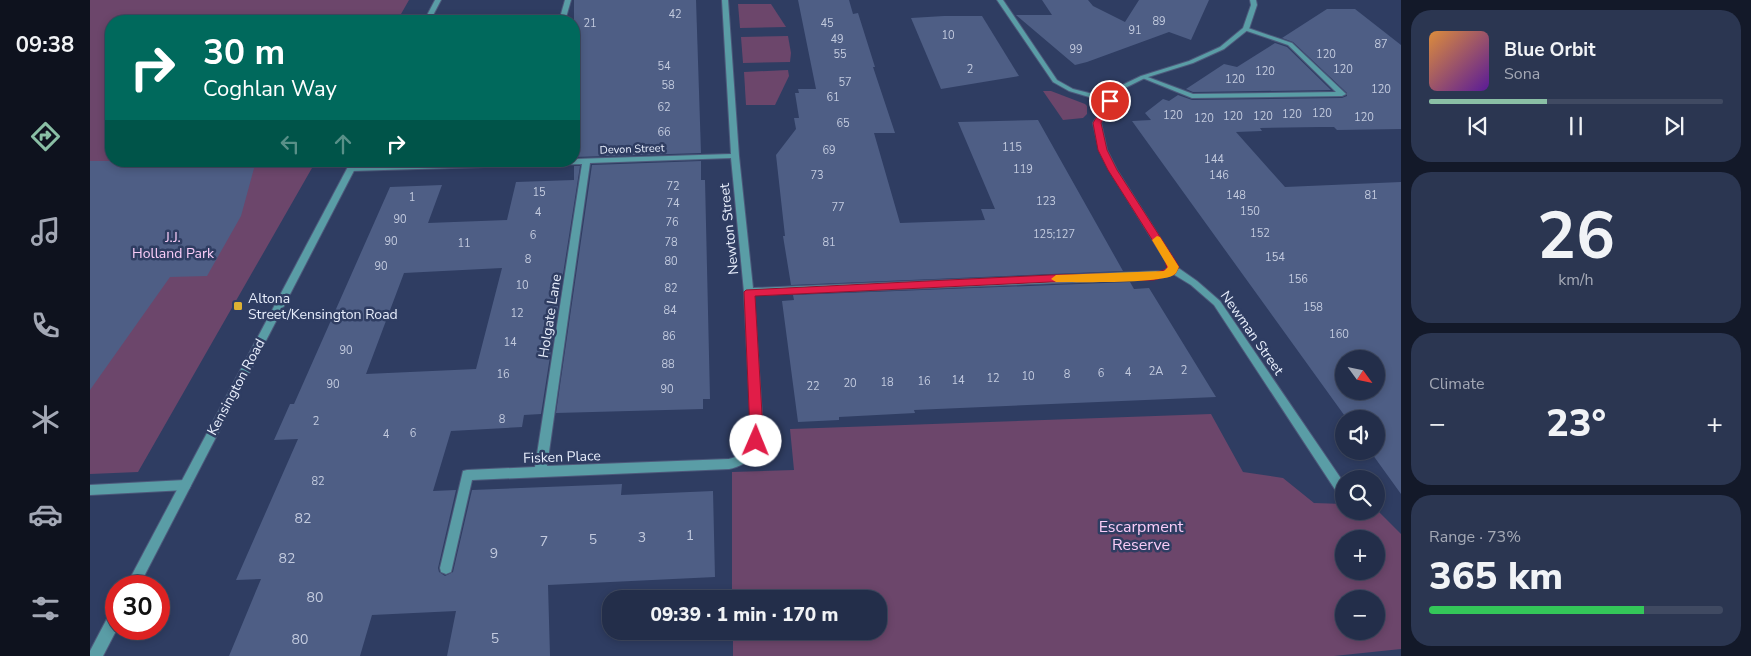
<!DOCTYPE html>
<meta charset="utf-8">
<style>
:root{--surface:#232e4a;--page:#2b3651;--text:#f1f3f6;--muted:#a3a8b5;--line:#404a62;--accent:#8abfa5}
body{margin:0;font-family:"Nunito Sans",sans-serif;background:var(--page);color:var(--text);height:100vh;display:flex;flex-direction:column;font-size:19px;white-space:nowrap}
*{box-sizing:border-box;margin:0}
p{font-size:16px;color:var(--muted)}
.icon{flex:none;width:28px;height:28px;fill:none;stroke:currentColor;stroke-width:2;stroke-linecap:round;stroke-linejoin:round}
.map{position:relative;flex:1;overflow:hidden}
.drawer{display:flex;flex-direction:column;gap:10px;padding:10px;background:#131929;width:350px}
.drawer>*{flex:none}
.guide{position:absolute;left:15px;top:15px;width:475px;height:152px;border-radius:20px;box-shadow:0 2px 8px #0003,0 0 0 1px var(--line);background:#00695c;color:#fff;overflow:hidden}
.needle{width:32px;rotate:123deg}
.fabs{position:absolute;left:1245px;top:350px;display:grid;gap:10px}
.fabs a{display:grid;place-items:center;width:50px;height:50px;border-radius:50%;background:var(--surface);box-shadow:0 2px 8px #0003,0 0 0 1px var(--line);font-size:25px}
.speed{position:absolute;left:15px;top:575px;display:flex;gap:10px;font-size:25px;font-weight:700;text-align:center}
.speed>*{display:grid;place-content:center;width:65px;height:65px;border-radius:50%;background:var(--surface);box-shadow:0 2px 8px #0003,0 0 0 1px var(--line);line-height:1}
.speed .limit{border:8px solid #d22;background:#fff;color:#111}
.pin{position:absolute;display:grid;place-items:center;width:42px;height:42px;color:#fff;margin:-21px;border:2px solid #fff;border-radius:50%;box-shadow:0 1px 5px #0007}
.me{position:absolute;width:55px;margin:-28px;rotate:1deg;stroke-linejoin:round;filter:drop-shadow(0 0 4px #0008)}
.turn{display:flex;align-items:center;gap:18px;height:105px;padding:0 15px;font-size:22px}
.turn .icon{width:65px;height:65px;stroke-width:2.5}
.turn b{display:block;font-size:35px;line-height:42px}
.lanes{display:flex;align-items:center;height:48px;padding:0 15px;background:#0003;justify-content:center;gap:25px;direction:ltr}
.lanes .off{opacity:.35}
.big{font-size:38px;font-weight:800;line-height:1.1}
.drawer .tile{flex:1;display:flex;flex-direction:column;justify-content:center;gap:8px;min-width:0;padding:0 18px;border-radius:20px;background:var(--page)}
.drawer .dial{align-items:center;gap:0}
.dial b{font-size:65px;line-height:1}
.song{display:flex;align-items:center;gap:15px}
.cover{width:60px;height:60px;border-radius:8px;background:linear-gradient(135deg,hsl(30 70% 55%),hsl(270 70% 35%))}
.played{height:5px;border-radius:2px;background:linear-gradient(90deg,var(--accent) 40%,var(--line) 40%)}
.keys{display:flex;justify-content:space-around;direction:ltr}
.heat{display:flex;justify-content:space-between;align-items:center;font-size:28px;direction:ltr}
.charge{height:8px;border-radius:4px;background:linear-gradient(90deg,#34c759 73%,var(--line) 0)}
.trip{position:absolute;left:512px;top:590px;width:285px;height:50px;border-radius:20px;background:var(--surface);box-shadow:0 2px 8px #0003,0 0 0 1px var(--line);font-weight:800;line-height:50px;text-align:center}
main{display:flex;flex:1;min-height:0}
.menu{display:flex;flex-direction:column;width:90px;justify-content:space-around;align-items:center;background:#0e121e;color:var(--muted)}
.menu .icon{width:35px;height:35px}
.menu .on{color:var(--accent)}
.menu b{font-size:22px;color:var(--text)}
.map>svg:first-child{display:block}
</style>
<main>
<nav class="menu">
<b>09:38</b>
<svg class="icon on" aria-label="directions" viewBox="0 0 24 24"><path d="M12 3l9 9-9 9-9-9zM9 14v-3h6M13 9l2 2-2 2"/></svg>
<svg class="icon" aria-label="music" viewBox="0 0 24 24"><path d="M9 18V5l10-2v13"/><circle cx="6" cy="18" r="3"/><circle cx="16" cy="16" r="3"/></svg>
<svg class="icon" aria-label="phone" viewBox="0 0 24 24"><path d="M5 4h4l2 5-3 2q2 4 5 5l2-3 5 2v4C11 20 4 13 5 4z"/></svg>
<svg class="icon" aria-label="climate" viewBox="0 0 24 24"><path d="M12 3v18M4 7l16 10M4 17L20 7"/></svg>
<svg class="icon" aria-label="car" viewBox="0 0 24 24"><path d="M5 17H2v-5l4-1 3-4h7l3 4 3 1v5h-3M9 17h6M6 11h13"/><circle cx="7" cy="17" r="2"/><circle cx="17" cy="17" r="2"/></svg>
<svg class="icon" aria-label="filters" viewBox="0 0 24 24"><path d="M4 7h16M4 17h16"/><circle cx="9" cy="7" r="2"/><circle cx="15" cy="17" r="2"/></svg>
</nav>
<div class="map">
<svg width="1311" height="656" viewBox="0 0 1311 656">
<rect width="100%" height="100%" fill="#2f3d62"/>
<g fill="#6c466b" fill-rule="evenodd">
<path d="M0 0H319L307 21H21V161H226L48 472 0 474Z"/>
<path d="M648 4H681L696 27 650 28Z"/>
<path d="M698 36 701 53 700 62 653 63 651 37Z"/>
<path d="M698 70 699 76 685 105H656L654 72Z"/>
<path d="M953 91H961L995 104 997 106V114L993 118 973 120Z"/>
<path d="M1121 414 1153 472 1193 478 1224 503 1254 504V511H1286V509L1311 534V649L1244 656H643V631H789V599H642V472L704 470 700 429ZM1254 539H1286V571H1254ZM1254 599H1286V631H1254Z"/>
</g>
<g fill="#4e5e85" fill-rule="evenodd">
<path d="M484 0H606L611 153 484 157Z"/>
<path d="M708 0H759L763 14 768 13 785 67H783L805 133H784L810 223 895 220 891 209H905L868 122 948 120 1033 271 701 285 693 236H695L686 155 706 129 704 118H709L705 93H709L708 89H726Z"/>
<path d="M952 0H998L1003 6 1035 22 1049 0H1119L1101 40 1079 32 997 62 985 65 926 15H962Z"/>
<path d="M1237 9H1265L1311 45V129L1247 130 1244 127H1230L1170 128 1172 131 1146 132 1195 187 1311 182V494L1280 451H1286V419H1257L1042 121 1061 120 1055 113 1073 99 1079 101 1088 95 1102 100 1252 98 1257 96V93L1203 42 1192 38ZM1254 359H1286V391H1254Z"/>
<path d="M854 16H892L929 76 851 89 821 18Z"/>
<path d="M1185 43 1197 47 1241 90 1103 92 1096 89 1134 64 1147 67Z"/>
<path d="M0 161H166L151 216 117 276 80 277 0 390Z"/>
<path d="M611 161V180H615L620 399H613V409L466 413 502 165Z"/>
<path d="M484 166H490L451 414 434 415 432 427 361 431 343 491 366 490 348 568 349 572 355 576 363 572 382 490 532 484 531 495 623 491 625 577 458 585 460 656H357L366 611 282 615 270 656H139L171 579 146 580 208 439 184 440 200 404H204L300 187 352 185 338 223 417 220 426 182 484 180ZM412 268 386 369 276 374 314 273Z"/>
<path d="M1040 282 1044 289 1059 288 1126 397 824 410 825 413 749 417V420L708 422 692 301 704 300 703 295Z"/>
</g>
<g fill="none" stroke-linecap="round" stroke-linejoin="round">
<g stroke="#4d597b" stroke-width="2">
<path id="service" d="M1154 28H1158L1202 43 1256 94 1252 96 1102 98 1050 77 1055 76 1103 94 1246 92 1198 45 1154 30Z"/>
</g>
<g stroke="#4d597b" stroke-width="2">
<g id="minor">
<path d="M475 0H481L475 21H469Z"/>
<path d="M632 0H638L649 156 663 288 1073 271 1078 268 1075 260 1019 170 1009 150 1003 123 1016 102 979 91 963 82 907 0H913L967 80 983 89 1019 98 1026 88 1051 76 1099 61 1130 47 1153 28 1161 5 1160 0H1166L1167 5 1159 29 1134 49 1103 63 1055 78 1031 90 1011 123 1017 150 1027 170 1083 258 1087 267 1107 281 1130 301 1254 483V495L1248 494 1124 305 1101 285 1083 274 1079 276 1064 279 664 295 673 431C668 451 660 465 639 469L382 480 362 568 361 572 356 574 351 572 350 568 373 471 377 470 445 467 492 164 261 171 257 169 261 167 419 161H484V159L641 154ZM641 158 654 292 661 431C658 444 654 456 639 459L457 466 500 163Z"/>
<path d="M95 480 99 481 101 485 99 489 95 490 0 495V485Z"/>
</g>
</g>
<g stroke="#4d597b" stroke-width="2">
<g id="tertiary">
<path d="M345 0H351L340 21H334Z"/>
<path d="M261 161H269L49 586H36Z"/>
<path d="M26 609 27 629 13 656H0V651L21 611Z"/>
</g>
</g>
<use href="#service" fill="#5a9da6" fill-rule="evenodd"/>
<use href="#minor" fill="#5a9da6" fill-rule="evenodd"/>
<use href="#tertiary" fill="#5a9da6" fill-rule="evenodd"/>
</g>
<path fill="#e11d48" stroke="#92132f" d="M1017 100 1024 101 1011 123 1017 150 1027 170 1085 260 1089 267 1085 274 1064 280 960 282 665 296 673 431 670 445 666 447 661 445 659 441 660 431 654 292 656 290 960 275 1064 273 1077 269 1075 260 1018 170 1008 150 1003 123Z"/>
<path fill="#f59e0b" d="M1067 236 1070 237 1089 267C1088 268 1087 273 1085 274 1076 284 985 282 966 282L961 279 966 275 1074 271 1078 267 1062 240Z"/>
<rect fill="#deb133" stroke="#2f3d62" stroke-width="2" x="143" y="301" width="10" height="10" rx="2.5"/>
<g text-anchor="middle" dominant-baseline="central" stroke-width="5" stroke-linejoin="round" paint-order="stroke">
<g font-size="11" fill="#c2cade">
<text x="585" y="14">42</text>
<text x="1069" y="21">89</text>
<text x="500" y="23">21</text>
<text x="737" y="23">45</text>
<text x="1045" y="30">91</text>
<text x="858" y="35">10</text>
<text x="747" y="39">49</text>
<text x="1291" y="44">87</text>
<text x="986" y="49">99</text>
<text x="750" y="54">55</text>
<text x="1236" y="54">120</text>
<text x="574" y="66">54</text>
<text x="880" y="69">2</text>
<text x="1253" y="69">120</text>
<text x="1175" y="71">120</text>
<text x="1145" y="79">120</text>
<text x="755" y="82">57</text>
<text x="578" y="85">58</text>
<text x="1291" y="89">120</text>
<text x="743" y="97">61</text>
<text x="574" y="107">62</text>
<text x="1232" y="113">120</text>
<text x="1202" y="114">120</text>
<text x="1083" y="115">120</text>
<text x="1143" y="116">120</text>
<text x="1173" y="116">120</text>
<text x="1274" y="117">120</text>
<text x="1114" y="118">120</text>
<text x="753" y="123">65</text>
<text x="574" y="132">66</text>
<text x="922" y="147">115</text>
<text x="739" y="150">69</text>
<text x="1124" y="159">144</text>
<text x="933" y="169">119</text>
<text x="727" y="175">73</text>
<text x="1129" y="175">146</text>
<text x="583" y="186">72</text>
<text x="449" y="192">15</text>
<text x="1146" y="195">148</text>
<text x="1281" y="195">81</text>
<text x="322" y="197">1</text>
<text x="956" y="201">123</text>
<text x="583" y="203">74</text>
<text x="748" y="207">77</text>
<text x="1160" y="211">150</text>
<text x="448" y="212">4</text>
<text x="310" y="219">90</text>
<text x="582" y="222">76</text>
<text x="1170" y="233">152</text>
<text x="964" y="234">125;127</text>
<text x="443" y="235">6</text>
<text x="301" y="241">90</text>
<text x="581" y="242">78</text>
<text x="739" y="242">81</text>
<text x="374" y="243">11</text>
<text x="1185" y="257">154</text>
<text x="438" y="259">8</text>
<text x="581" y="261">80</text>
<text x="291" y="266">90</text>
<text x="1208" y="279">156</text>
<text x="432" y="285">10</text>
<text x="581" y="288">82</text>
<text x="1223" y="307">158</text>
<text x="580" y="310">84</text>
<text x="427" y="313">12</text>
<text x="1249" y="334">160</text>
<text x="579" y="336">86</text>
<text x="420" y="342">14</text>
<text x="256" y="350">90</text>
<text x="578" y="364">88</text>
<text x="1094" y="370">2</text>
<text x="1066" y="371">2A</text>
<text x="1038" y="372">4</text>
<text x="1011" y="373">6</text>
<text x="413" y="374">16</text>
<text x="977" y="374">8</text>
<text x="938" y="376">10</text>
<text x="903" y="378">12</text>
<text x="868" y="380">14</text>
<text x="834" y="381">16</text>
<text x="797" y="382">18</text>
<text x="760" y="383">20</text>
<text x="243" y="384">90</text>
<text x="723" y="386">22</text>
<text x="577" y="389">90</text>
<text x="412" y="419">8</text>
<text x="226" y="421">2</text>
<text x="323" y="433">6</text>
<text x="296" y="434">4</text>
<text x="228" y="481">82</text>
</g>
<g font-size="11" fill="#e8eefc" stroke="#2f3d62">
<text transform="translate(542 149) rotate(-2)">Devon Street</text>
</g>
<g font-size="14" fill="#e8eefc" stroke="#2f3d62">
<text transform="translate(639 229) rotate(-96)">Newton Street</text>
<text transform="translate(460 316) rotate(-81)">Holgate Lane</text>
<text transform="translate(1162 333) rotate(55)">Newman Street</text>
<text transform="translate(146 387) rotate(-62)">Kensington Road</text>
<text transform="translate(472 457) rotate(-2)">Fisken Place</text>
</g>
<g font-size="14" fill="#facdf8" stroke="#2f3d62">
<text x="83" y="237">J.J.<tspan x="83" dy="16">Holland Park</tspan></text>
</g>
<g font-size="14" fill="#e8eefc" stroke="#2f3d62" text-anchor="start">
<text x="158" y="298">Altona<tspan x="158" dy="16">Street/Kensington Road</tspan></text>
</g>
<g font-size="14" fill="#c2cade">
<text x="213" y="518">82</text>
<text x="600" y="535">1</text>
<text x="552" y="537">3</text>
<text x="503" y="539">5</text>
<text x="454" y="541">7</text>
<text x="404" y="553">9</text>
<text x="197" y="558">82</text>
<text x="225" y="597">80</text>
<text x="405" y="638">5</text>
<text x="210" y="639">80</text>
</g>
<g font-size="16" fill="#facdf8" stroke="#2f3d62">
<text x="1051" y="527">Escarpment<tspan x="1051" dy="18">Reserve</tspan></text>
</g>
</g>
</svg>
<div class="fabs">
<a><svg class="needle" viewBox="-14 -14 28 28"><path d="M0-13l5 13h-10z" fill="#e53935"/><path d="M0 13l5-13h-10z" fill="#a3a8b5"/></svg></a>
<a><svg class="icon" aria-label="sound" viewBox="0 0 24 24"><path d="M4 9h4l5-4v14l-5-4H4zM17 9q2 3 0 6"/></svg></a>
<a><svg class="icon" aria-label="search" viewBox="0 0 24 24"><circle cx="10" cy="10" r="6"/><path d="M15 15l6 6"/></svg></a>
<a>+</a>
<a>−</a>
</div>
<div class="speed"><div class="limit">30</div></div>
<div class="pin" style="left:1020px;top:101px;background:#d93025"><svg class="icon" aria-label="arrive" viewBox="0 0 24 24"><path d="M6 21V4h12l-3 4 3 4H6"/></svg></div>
<svg class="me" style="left:666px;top:441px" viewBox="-20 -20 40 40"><circle r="19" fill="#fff"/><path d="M0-13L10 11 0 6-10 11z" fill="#e11d48"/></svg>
<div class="trip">09:39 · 1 min · 170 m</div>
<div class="guide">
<div class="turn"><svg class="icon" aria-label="right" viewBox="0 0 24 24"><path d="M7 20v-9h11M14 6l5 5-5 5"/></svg><div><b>30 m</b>Coghlan Way</div></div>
<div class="lanes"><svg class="icon off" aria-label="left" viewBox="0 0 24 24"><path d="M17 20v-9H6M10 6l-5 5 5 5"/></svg><svg class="icon off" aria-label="ahead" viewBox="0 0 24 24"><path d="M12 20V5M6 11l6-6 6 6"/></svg><svg class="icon" aria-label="right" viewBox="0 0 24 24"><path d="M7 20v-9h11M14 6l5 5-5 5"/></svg></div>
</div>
</div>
<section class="drawer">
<div class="tile">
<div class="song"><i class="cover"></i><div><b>Blue Orbit</b><p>Sona</p></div></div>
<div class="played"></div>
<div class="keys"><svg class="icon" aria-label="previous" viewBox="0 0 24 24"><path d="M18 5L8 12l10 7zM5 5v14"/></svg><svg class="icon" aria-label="pause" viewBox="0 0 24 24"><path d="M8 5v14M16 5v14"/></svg><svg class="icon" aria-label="next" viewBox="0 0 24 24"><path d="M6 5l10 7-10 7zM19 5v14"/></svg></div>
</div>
<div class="tile dial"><b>26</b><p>km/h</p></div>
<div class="tile"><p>Climate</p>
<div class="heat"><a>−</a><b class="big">23°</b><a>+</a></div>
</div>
<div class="tile"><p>Range · 73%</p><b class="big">365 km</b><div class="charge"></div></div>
</section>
</main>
